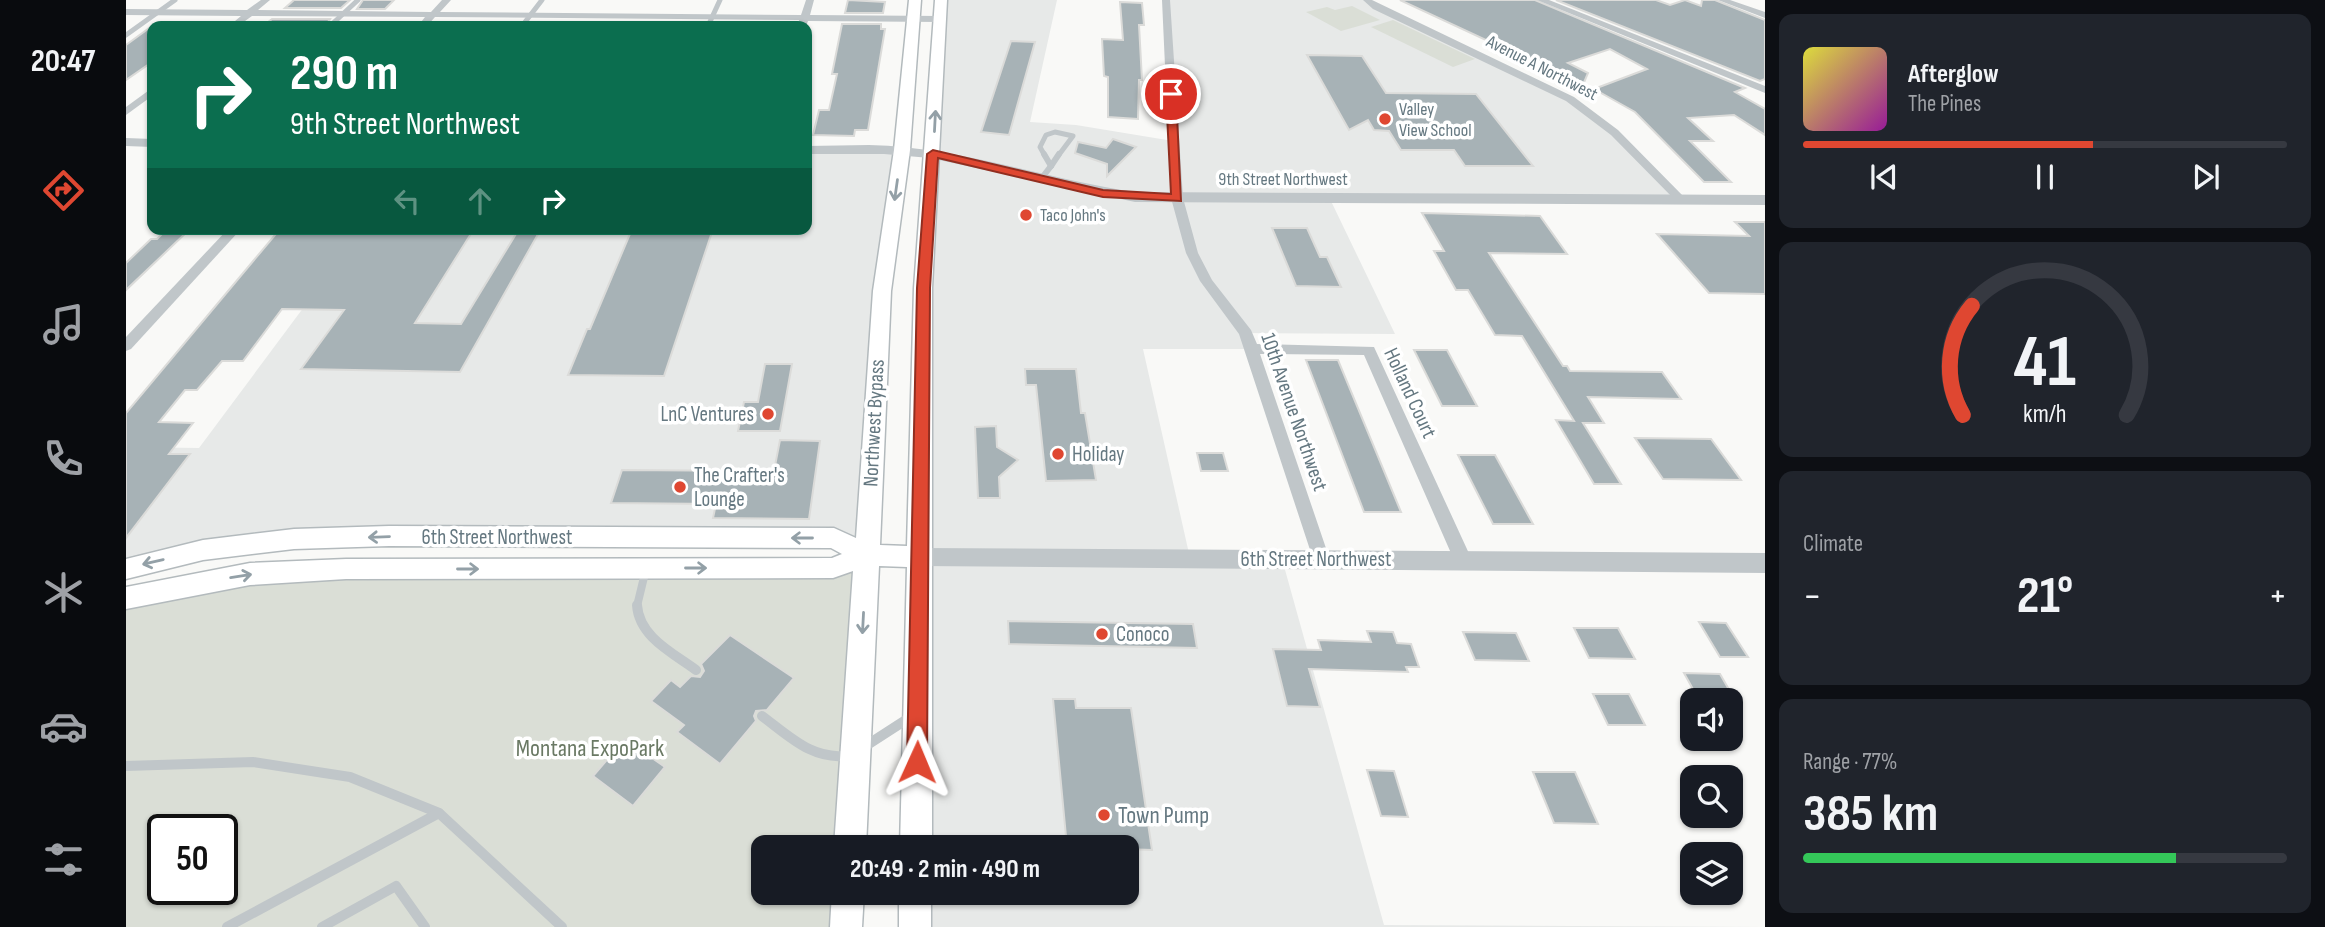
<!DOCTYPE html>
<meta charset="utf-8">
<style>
:root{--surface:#171b24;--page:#20242c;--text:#f1f3f6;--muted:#9ea1a6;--line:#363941;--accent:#df4731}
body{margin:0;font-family:"Sofia Sans Condensed",sans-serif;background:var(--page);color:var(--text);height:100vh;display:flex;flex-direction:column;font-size:26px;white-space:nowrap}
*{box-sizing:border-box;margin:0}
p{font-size:23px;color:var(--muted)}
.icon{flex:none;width:38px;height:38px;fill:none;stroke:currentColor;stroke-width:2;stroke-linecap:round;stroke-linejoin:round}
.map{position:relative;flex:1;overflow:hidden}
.drawer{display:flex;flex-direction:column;gap:14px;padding:14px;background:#0d0f14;width:560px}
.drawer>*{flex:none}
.hud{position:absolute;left:21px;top:21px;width:665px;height:214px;border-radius:14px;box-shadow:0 2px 5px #0004;background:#0b6e4f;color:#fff;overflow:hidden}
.controls{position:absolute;left:1554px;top:688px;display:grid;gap:14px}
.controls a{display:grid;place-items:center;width:63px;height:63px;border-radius:14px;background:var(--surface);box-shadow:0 2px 5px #0004;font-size:35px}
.speed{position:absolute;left:21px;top:814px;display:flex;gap:14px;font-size:35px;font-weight:700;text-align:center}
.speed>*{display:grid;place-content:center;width:91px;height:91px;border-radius:50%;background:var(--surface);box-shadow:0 2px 5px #0004;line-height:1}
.speed .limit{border:4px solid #111;border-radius:10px;background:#fff;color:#111}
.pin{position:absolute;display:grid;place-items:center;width:60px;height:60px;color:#fff;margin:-30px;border:4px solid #fff;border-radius:50%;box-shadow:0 2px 7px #0007}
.me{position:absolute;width:77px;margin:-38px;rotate:1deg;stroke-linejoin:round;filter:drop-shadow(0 0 5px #0008)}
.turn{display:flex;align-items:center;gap:24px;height:147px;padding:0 28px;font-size:32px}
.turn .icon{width:91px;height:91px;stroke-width:2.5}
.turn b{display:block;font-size:49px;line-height:60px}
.lanes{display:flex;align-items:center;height:66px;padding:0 28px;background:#0003;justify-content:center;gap:35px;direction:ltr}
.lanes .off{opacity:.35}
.big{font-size:52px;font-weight:700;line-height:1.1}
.drawer .card{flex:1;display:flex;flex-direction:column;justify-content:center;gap:10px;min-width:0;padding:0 24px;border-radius:14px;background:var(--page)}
.drawer .dial{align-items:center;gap:0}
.dial svg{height:182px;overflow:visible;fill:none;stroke:var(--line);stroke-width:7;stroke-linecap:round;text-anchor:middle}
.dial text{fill:var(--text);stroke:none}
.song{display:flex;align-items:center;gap:21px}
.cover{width:84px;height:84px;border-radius:10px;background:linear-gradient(135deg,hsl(60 70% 55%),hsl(300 70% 35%))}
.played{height:7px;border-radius:4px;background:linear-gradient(90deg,var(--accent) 60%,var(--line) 60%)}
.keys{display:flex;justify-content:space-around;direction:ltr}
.heat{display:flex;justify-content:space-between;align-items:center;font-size:38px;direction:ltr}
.charge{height:10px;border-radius:5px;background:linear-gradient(90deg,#34c759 77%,var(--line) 0)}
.trip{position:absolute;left:625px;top:835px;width:388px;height:70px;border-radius:14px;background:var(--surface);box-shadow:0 2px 5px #0004;font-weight:700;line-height:70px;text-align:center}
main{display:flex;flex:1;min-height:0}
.tabs{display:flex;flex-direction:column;width:126px;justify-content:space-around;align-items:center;background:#090b0e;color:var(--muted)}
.tabs .icon{width:49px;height:49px}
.tabs .selected{color:var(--accent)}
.tabs b{font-size:32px;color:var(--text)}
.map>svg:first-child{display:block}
</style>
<main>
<nav class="tabs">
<b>20:47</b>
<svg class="icon selected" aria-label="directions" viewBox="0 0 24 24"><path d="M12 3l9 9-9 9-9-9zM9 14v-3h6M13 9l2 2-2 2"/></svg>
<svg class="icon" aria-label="music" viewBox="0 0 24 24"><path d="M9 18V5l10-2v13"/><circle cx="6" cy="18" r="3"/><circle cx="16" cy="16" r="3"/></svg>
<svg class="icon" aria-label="phone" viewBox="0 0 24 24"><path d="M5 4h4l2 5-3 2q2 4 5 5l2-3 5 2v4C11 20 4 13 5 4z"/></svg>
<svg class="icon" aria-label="climate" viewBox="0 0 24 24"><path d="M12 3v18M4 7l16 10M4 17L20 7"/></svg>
<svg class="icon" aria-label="car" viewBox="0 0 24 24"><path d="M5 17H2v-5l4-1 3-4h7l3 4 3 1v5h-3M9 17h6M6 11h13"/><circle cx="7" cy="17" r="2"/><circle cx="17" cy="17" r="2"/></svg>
<svg class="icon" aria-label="filters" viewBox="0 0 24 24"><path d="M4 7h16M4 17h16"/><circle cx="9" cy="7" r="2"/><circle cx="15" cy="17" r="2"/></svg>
</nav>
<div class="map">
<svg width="1639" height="927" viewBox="0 0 1639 927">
<rect width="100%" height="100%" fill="#f9f9f7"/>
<g fill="#e7e9e8">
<path d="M815 0H931L904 122 950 125 1047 141 1040 0H1241L1444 99 1499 140 1554 199H1204L1269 334 1120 333 1125 349H1017L1064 558 1156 559 1258 925 1639 927H789V893L1001 892V847H790L797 288Z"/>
<path d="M681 150H776L741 555 708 538 263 536 0 569V447L73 448 236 229H681Z"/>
</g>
<g fill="#daded6" fill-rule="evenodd">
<path d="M1226 6 1254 20 1215 31 1180 12 1201 7 1209 10Z"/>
<path d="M1267 20 1349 59 1327 67 1245 27Z"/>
<path d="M741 555 724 847H637V892L722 893 720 927H0V598L124 574 707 568ZM37 830H96V889H37Z"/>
</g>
<g fill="#a7b2b6" stroke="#dbdbd9" stroke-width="2">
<path d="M168 0H224L215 8H159Z"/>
<path d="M237 0H268L259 9H231Z"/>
<path d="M722 0 759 2 757 13H719Z"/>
<path d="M1274 0H1409L1619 88 1609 92 1639 109V135L1608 115 1562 118 1587 141H1564L1605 182H1578L1509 112 1468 89 1521 69 1484 49 1442 63 1462 73 1457 85Z"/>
<path d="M1430 0H1530L1544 5 1559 0 1575 6 1576 0H1589L1639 20V79L1634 81Z"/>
<path d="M994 2 1016 3 1018 25H1013L1016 80H1013L1012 119 982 117V77L978 76 976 39 997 40Z"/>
<path d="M146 19H204L199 26H137Z"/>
<path d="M716 24H755V29H759L742 130H729L728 136 687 135 693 110H703L711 74H706Z"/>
<path d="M26 26V62L0 80V45Z"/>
<path d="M885 41 909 42 883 135 855 132Z"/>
<path d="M1181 55 1236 56 1260 93 1350 94 1407 166H1339L1328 150H1275L1263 131 1248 130 1242 120 1223 130Z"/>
<path d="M987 139 1010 147 981 176V164L949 153 952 142 980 148Z"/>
<path d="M1296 213 1414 216 1441 254 1363 253 1437 366H1441L1444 371 1536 372 1555 399 1462 397 1478 423H1457L1495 484H1468L1430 420 1448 421 1396 336 1369 335 1342 290H1330L1308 251H1318Z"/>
<path d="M1609 222H1639V294L1583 293 1531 234 1623 236Z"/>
<path d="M1146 228H1181L1194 257H1201L1215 287 1170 286Z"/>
<path d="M41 229H64L0 290V263L25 239H31Z"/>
<path d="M154 229H348L289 323 335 324 393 229H415L334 372 175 369 218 310 156 309 117 361H96L71 390H59L33 422 67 423 43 454H64L0 538V413Z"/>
<path d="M506 229H587L538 376 442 375 461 329H464Z"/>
<path d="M1288 350H1321L1351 406H1316Z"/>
<path d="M1180 360H1212L1275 512H1238Z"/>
<path d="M639 364H666L654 431H612L618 402H632Z"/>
<path d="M899 369H950L955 413H959L970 480 920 481 910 385H900Z"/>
<path d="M870 426 871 447 892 460 873 477 874 498H852L849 427Z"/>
<path d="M1509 438 1585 439 1615 480 1537 479Z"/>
<path d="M654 440 694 441 683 519 587 518 590 504 485 503 496 470 648 471Z"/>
<path d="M1071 453H1097L1102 471H1075Z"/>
<path d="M1332 455H1369L1407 524H1367Z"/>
<path d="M882 621 1067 624 1071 648 883 644Z"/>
<path d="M1573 622 1600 623 1622 657H1594Z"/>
<path d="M1448 628H1492L1509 659 1463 658Z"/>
<path d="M1241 631 1267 632 1271 643 1285 644 1293 667H1280L1282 672 1183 669 1194 707 1161 706 1147 649 1195 650 1192 640 1245 642Z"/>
<path d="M1337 632 1390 633 1403 661 1349 660Z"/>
<path d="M604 635 668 678 641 710 630 711 628 716 630 721 594 764 551 732 558 725 525 701 545 680 554 687 565 676 574 677 578 671 575 664Z"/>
<path d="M1558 673 1594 674 1609 700H1573Z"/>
<path d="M1467 694H1503L1519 725H1482Z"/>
<path d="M927 699H949L950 708H1005L1026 850 941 847Z"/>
<path d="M499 739 539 767 507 806 467 776Z"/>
<path d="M1241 770 1268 771 1282 817 1255 816Z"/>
<path d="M1407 772H1449L1472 824 1428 823Z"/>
</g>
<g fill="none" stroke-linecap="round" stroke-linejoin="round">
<g stroke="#b3babd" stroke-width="3">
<g id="secondary">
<path d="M783 0H795L784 150 765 291 754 545 781 546 788 288 809 0H821L806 288V847H774L781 567 753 566 740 847H708L727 571 707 578 220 579 124 585 0 609V587L124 563 220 559 706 558 716 554 705 548 263 546 168 549 77 560 0 579V559L77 540 168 529 263 526 708 528 730 538 747 291 768 150Z"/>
<path d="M706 892H738L736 927H704Z"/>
<rect x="773" y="892" width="32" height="35"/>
</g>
</g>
<g stroke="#c0c6c9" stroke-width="5">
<path d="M204 26 232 0"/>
<path d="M396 26 416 0"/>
<path d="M582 26 594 0"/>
<path d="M0 35 49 0"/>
<path d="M919 156 914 147 920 135 929 132 947 136 932 156"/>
</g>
<g stroke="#c0c6c9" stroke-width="6">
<path d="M918 154 925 166"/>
<path d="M925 166 933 154"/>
<path d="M915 179 925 166"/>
</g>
<path stroke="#c0c6c9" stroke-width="8" d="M511 606 520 569"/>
<g stroke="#c0c6c9" stroke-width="10">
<path d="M511 605C513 637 547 653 570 670"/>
<path d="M636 716C663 736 688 762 724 755"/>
<path d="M738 747 786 716"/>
<path d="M0 766 127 762 224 777 313 813 436 927"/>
<path d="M101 927 313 813"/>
<path d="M196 927 270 886 299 927"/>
</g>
<g fill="#c0c6c9" fill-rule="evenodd">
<path d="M135 0H144L132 10 305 12 316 0H325L314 12 675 15 680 0H688L684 15 814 16 818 19 814 22 682 21 680 26H672L673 20 309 17 301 26H292L299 17 126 16 112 26H103L115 16 0 15V9L121 10Z"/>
<path d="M1036 0H1044L1057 198 1072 253 1086 280 1125 330 1131 344 1248 347 1346 560 1343 565 1337 567 1331 565 1328 560 1238 355 1134 354 1204 560 1201 565 1195 567 1189 565 1113 334 1074 281 1060 253 1045 198Z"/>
<path d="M1237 0H1246L1448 97 1492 130 1560 199 1558 201H1550L1485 135 1440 101 1247 9Z"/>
<path d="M1411 0H1423L1639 86V93Z"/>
<path d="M1592 0H1604L1639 12V18Z"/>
<path d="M26 88V96L0 115V107Z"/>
<path d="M102 229H115L5 349 0 351V337Z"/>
</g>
<g fill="#c0c6c9" fill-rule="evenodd">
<path d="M0 138 26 139V147L0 146Z"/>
<path d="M743 145C834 147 919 179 1009 192L1639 195V205L1009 202 804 158 758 154H681V146Z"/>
<path d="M794 548 1639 553V573L794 566 786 564 783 557 786 550Z"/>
</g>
<use href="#secondary" fill="#fff" fill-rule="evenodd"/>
</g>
<defs><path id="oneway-shaft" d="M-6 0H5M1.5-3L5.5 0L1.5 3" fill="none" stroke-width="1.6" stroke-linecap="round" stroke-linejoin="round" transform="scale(1.75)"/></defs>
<g stroke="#93a0a7">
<use href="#oneway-shaft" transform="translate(809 121) rotate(-87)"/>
<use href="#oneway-shaft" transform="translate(770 190) rotate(98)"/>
<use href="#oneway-shaft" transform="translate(253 537) rotate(178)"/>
<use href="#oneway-shaft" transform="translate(676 538) rotate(-180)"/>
<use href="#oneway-shaft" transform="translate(27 562) rotate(167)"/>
<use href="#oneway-shaft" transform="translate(570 568)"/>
<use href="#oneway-shaft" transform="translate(342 569)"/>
<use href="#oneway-shaft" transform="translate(115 576) rotate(-9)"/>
<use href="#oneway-shaft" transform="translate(737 623) rotate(93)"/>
</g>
<path fill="#df4731" stroke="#912e20" stroke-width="2" d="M1045 91 1050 94 1055 201 977 197 812 158 804 288 801 762 798 769 791 772 784 769 781 762 791 288 801 154 807 150 977 190 1045 194 1040 94Z"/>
<g fill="#df4731" stroke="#fff" stroke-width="2.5">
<circle cx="1259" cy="119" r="7"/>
<circle cx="900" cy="215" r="7"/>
<circle cx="642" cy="414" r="7"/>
<circle cx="932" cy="454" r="7"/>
<circle cx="554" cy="487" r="7"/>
<circle cx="976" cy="634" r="7"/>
<circle cx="978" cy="815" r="7"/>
</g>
<g text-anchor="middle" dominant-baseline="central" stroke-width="7" stroke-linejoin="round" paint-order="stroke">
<g font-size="18" fill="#657881" stroke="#fff">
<text transform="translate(1416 68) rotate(27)">Avenue A Northwest</text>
<text x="1157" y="179">9th Street Northwest</text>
</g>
<g font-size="18" fill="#657881" stroke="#fff" text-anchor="start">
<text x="1273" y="109">Valley<tspan x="1273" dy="21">View School</tspan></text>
<text x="914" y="215">Taco John's</text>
</g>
<g font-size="21" fill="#657881" stroke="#fff">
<text transform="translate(1284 393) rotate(65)">Holland Court</text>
<text transform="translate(1168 412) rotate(71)">10th Avenue Northwest</text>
<text transform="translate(748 423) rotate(-87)">Northwest Bypass</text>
<text x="371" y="537">6th Street Northwest</text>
<text x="1190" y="559">6th Street Northwest</text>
</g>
<g font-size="21" fill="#657881" stroke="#fff" text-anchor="start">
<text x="628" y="414" text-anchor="end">LnC Ventures</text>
<text x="946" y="454">Holiday</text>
<text x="568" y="475">The Crafter's<tspan x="568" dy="24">Lounge</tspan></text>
<text x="990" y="634">Conoco</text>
</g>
<g font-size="24" fill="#6a7964" stroke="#fff">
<text x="464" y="748">Montana ExpoPark</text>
</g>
<g font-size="24" fill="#657881" stroke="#fff" text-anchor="start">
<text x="992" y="815">Town Pump</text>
</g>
</g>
</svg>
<div class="controls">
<a><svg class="icon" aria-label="sound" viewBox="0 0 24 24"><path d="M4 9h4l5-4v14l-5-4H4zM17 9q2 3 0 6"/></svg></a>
<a><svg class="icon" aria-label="search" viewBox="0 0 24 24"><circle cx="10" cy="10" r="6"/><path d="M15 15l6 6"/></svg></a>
<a><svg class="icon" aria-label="layers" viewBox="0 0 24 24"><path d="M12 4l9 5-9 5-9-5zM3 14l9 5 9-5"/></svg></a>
</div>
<div class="speed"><div class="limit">50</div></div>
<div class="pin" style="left:1045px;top:94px;background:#d93025"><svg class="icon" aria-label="arrive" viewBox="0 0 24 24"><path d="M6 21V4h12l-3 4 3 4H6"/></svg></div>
<svg class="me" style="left:791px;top:762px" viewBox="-20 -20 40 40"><path d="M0-17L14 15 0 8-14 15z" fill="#df4731" stroke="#fff" stroke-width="4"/></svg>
<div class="trip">20:49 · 2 min · 490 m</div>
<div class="hud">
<div class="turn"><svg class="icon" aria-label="right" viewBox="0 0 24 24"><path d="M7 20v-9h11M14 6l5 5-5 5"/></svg><div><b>290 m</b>9th Street Northwest</div></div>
<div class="lanes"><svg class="icon off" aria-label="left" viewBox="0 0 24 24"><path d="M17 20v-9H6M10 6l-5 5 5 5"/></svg><svg class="icon off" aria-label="ahead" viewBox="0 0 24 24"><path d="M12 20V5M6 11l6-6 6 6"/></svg><svg class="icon" aria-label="right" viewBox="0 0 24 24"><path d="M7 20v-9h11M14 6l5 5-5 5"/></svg></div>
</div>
</div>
<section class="drawer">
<div class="card">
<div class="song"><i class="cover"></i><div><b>Afterglow</b><p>The Pines</p></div></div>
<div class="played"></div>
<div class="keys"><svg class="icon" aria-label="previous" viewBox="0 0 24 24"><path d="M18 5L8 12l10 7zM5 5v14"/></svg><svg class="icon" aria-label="pause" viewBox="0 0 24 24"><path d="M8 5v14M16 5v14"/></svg><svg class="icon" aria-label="next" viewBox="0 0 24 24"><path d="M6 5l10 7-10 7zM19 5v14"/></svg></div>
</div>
<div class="card dial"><svg viewBox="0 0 100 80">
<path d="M14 69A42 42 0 1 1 86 69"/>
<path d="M14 69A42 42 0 0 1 18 21" stroke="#df4731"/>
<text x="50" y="56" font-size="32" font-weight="700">41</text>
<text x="50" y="72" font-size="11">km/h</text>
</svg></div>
<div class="card"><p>Climate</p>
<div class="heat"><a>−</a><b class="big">21°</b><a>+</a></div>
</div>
<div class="card"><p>Range · 77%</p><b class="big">385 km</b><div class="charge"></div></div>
</section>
</main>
